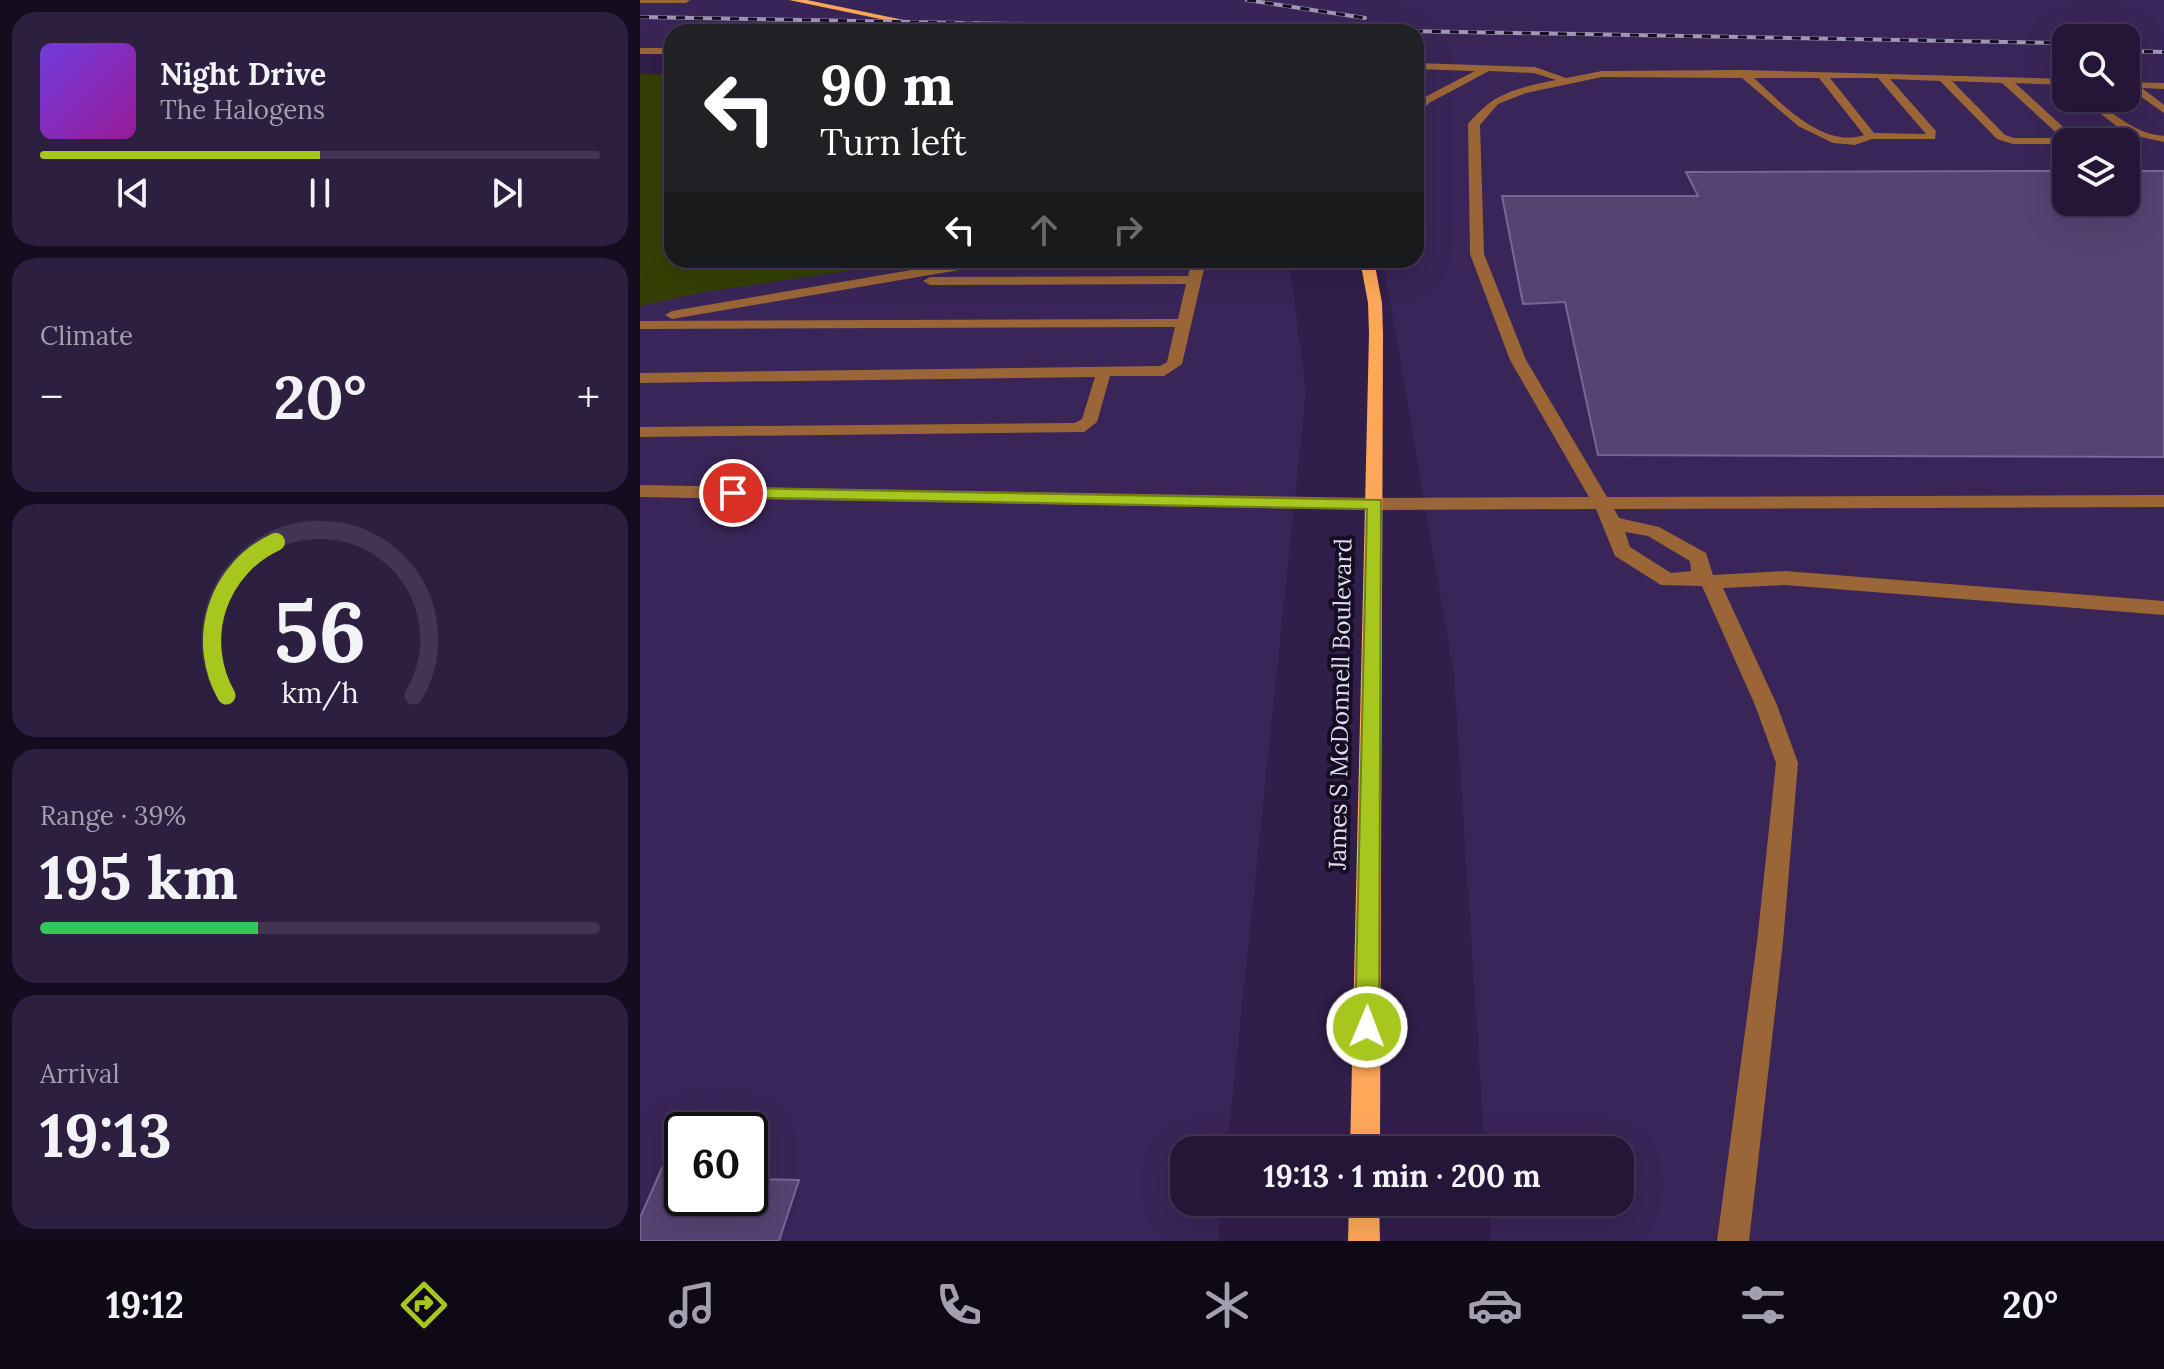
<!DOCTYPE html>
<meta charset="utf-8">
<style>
:root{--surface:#251638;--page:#2d1f40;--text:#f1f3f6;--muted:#a39fae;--line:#423553;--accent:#a7c71e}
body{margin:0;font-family:Lora,serif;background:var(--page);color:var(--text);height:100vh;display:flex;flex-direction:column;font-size:30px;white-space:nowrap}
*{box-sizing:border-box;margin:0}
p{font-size:26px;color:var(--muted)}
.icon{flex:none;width:44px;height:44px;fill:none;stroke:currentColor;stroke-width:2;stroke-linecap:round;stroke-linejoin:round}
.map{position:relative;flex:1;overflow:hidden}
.side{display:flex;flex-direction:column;gap:12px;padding:12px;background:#140c1f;width:640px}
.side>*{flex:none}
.banner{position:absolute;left:24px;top:24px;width:760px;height:244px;border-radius:24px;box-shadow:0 8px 32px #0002,0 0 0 2px var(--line);background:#202124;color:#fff;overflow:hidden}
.controls{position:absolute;left:1412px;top:24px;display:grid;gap:16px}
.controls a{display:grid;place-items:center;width:88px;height:88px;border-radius:16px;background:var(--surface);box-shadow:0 8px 32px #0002,0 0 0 2px var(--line);font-size:40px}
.speed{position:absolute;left:24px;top:1112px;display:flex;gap:16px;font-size:40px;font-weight:700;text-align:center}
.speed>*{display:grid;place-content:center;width:104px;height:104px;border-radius:50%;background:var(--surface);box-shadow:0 8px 32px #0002,0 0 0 2px var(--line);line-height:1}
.speed .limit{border:4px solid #111;border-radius:12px;background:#fff;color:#111}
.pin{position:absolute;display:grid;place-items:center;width:68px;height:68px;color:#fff;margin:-34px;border:4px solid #fff;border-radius:50%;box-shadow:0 2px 8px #0007}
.me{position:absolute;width:88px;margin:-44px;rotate:1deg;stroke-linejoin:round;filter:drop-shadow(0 0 6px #0008)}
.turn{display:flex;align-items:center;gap:28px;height:168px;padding:0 24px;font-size:36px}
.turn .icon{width:104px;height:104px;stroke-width:2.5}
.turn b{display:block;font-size:56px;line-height:68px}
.lanes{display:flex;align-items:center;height:76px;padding:0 24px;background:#0003;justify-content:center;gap:40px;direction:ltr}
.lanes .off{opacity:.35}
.big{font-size:60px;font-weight:700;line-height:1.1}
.side .tile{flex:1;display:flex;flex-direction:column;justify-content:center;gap:12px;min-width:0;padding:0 28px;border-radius:24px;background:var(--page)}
.side .dial{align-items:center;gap:0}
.dial svg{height:208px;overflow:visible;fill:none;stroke:var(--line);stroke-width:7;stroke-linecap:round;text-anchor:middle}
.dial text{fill:var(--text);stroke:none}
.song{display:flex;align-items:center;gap:24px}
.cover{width:96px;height:96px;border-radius:12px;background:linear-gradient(135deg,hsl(260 70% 55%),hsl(300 70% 35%))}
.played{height:8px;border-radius:4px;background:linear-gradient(90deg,var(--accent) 50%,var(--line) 50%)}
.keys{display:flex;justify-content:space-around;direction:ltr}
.heat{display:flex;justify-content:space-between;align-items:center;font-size:44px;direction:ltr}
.charge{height:12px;border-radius:6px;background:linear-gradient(90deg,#34c759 39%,var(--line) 0)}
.trip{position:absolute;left:530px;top:1136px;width:464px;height:80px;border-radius:24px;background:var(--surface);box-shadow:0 8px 32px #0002,0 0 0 2px var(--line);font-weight:700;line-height:80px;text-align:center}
.tab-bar{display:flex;height:128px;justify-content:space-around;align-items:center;background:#0f0916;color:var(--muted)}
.tab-bar .icon{width:56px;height:56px}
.tab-bar .selected{color:var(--accent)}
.tab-bar b{font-size:36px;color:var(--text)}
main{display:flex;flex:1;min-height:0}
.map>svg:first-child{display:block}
</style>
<main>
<section class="side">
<div class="tile">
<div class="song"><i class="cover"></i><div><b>Night Drive</b><p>The Halogens</p></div></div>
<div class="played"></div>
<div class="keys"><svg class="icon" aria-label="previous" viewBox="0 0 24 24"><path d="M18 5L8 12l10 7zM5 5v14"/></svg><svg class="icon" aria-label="pause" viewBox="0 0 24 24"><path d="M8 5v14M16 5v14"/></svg><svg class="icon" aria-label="next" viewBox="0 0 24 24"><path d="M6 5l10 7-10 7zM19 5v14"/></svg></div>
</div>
<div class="tile"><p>Climate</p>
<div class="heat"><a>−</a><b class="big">20°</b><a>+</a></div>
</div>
<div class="tile dial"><svg viewBox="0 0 100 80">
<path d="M14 69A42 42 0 1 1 86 69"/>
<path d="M14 69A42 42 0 0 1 33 10" stroke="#a7c71e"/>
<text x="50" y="56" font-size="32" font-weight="700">56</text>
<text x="50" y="72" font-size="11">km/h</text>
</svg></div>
<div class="tile"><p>Range · 39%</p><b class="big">195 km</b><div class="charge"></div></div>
<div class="tile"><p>Arrival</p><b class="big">19:13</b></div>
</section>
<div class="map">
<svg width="1524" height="1241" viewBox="0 0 1524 1241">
<rect width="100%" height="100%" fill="#311e4a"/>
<g fill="#3a2558" fill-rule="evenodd">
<path d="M0 0H1524V1241H851L849 1202H980V1150H845L814 675 743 260H776V32H32V50L0 49ZM1426 38H1486V98H1426ZM1426 142H1486V202H1426Z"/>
<path d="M0 74 32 260H649L666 391 587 1150H544V1202H582L578 1241H0ZM42 1130H110V1198H42Z"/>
</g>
<path fill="#343f04" d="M0 74 32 75V260H282L64 292 0 306Z"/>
<g fill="#554372" stroke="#786697" stroke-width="2">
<path d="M1426 171V202H1486V171H1524V457L958 455 925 302 883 304 862 196H1058L1046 172Z"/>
<path d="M42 1122V1198H110V1179L159 1180 139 1241H0V1218Z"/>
</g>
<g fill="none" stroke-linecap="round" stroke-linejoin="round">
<g fill="#9a6638" fill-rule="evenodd">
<path d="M0 0H50L46 3H0Z"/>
<rect x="0" y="48" width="32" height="6"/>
<path d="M776 63 895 67 926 78 962 71 1103 70 1426 79V85L1375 83 1432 135V141L1426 144H1373L1357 139 1300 81 1250 79 1296 131 1295 139H1232L1215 145 1193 143 1158 126 1102 78 962 77 886 93 858 104 840 125 844 254 886 360 967 497 1524 495V507L974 509 979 518 1019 527 1066 553 1073 575 1145 571 1524 601V615L1145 585 1083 588 1137 705 1158 763 1143 942 1109 1241H1077L1117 942 1136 763 1115 705 1062 586 1021 585 975 556 956 509 735 510 0 497V485L735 498 949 497 870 360 830 254 828 124C854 92 877 88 916 80L894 73 849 71 789 103 776 117V106L781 99 835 71 776 69ZM1114 78H1179L1224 135C1183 149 1141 103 1114 78ZM1190 78H1238L1286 134 1234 133ZM1312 81 1362 83 1422 138H1374L1365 135ZM985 532 1008 536 1050 561 1051 571 1031 573 990 547Z"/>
<path d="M1486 82 1524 83V89L1502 88 1524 105V113L1486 86Z"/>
<path d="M1440 98C1465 98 1484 133 1524 136V142L1487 134Z"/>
<path d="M330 260H361L354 264 32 319 25 315 32 311Z"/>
<path d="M552 260H566L542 364 524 376H470L457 422 444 432 0 437V427L435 423 442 419 455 377 0 383V373L520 366 527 362 535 327 0 329V321L538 319 546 284 290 285 283 281 290 277 548 276Z"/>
</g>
<g fill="#fda759" fill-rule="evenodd">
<path d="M149 0H167L322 32H303Z"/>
<path d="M720 260H734L742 303 743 334 740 1150H710L729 334 728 303Z"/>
<path d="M709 1202H739L740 1241H708Z"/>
</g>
<g stroke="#a396b8" stroke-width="4">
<g id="rail">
<path d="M607 0 725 18"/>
<path d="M0 17 1426 43"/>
<path d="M1486 51 1524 52"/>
</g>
</g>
<use href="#rail" stroke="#150e21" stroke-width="3" stroke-dasharray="9" stroke-linecap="butt"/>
</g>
<path fill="#a7c71e" stroke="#6d8114" stroke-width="2" d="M93 488 741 500 739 1027 736 1036 727 1039 718 1036 715 1027 727 509 88 497 85 493Z"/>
<g text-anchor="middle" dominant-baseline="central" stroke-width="8" stroke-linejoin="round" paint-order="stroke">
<g font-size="24" fill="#e2d9f5" stroke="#150e21">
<text transform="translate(700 704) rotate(-89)">James S McDonnell Boulevard</text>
</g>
</g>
</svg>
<div class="controls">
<a><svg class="icon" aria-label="search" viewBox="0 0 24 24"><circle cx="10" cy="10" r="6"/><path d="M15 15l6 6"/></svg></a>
<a><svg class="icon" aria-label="layers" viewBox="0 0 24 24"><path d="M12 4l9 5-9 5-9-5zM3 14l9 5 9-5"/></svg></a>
</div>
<div class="speed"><div class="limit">60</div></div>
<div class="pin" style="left:93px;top:493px;background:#d93025"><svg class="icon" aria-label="arrive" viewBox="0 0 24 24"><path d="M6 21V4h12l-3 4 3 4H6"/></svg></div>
<svg class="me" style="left:727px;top:1027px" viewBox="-20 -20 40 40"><circle r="17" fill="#a7c71e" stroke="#fff" stroke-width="3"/><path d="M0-11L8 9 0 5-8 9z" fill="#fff"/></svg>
<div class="trip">19:13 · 1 min · 200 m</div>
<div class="banner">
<div class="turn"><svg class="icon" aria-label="left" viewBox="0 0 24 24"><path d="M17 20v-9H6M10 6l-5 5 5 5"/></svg><div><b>90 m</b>Turn left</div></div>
<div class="lanes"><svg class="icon" aria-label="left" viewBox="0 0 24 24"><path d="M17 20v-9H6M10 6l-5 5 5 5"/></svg><svg class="icon off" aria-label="ahead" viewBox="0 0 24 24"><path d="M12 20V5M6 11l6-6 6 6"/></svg><svg class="icon off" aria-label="right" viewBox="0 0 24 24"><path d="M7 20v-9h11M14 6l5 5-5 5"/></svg></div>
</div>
</div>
</main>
<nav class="tab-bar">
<b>19:12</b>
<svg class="icon selected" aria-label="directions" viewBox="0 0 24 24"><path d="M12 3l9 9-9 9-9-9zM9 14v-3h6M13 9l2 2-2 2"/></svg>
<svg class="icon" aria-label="music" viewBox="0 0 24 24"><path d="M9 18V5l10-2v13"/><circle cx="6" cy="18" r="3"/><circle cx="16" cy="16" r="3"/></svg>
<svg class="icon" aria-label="phone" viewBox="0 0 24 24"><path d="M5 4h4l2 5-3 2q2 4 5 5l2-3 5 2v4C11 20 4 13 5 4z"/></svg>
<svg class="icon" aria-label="climate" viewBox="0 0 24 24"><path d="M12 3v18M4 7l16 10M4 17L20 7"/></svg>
<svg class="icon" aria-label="car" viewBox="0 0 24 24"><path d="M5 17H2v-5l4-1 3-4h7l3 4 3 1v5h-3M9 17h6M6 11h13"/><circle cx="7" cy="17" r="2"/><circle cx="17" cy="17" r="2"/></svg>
<svg class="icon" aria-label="filters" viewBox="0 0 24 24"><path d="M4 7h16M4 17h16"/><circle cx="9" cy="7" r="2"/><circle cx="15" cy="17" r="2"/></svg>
<b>20°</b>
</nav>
